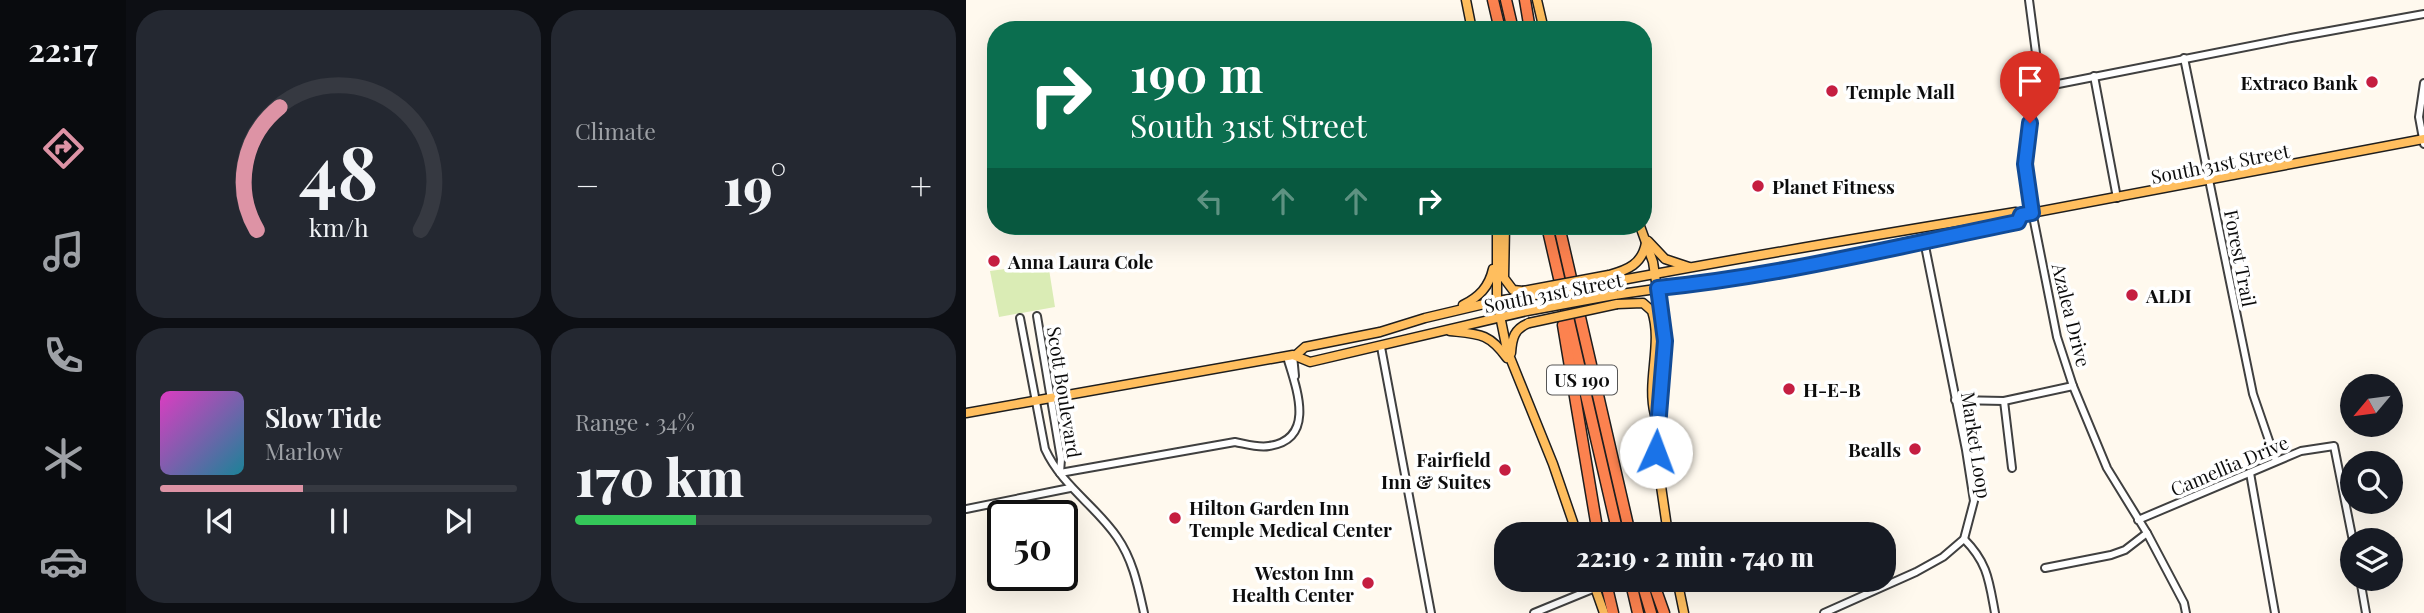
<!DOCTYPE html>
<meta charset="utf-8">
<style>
:root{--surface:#171b24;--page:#242831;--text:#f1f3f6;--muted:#9ea1a6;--line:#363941;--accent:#dd93a5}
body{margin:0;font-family:"Playfair Display",serif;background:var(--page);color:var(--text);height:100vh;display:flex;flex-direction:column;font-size:26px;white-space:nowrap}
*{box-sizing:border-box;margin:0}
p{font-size:23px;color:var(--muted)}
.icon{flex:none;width:38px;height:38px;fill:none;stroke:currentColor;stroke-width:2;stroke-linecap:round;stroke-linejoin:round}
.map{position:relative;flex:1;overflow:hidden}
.details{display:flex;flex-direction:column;gap:10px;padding:10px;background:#0d0f14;width:840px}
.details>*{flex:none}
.top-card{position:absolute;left:21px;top:21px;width:665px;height:214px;border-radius:28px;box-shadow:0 7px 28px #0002;background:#0b6e4f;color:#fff;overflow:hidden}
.needle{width:46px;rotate:241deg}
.fabs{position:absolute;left:1374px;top:374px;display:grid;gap:14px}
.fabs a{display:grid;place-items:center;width:63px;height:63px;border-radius:50%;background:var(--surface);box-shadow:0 7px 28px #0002;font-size:35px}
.speed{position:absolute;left:21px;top:500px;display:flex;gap:14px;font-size:35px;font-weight:700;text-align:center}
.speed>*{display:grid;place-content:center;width:91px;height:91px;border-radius:50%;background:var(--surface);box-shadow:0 7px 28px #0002;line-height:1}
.speed .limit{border:4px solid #111;border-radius:10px;background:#fff;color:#111}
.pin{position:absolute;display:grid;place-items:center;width:60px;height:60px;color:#fff;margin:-72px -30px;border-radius:50% 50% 50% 0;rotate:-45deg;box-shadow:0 0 7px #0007}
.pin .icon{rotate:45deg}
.me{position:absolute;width:77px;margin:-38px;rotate:2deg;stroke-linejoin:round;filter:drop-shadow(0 0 5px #0008)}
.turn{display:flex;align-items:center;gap:24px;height:147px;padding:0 28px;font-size:32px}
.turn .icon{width:91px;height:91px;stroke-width:2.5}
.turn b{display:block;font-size:49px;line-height:60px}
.lanes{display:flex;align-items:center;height:66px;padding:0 28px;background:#0003;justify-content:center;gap:35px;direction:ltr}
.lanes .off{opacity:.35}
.big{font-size:52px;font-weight:800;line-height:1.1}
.details .widget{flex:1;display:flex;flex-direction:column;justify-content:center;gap:10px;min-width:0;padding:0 24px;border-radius:28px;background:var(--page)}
.details .dial{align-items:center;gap:0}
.dial svg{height:182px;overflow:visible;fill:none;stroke:var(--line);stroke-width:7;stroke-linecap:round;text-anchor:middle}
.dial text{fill:var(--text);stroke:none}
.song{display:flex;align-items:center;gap:21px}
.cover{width:84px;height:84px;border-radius:10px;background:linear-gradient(135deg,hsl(310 70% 55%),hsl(190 70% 35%))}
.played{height:7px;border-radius:4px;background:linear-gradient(90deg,var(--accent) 40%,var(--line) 40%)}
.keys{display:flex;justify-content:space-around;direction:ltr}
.heat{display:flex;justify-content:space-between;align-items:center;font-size:38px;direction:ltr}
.charge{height:10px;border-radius:5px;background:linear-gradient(90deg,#34c759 34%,var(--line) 0)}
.details .tiles{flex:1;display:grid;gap:10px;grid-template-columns:repeat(2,1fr)}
.trip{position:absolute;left:528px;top:522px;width:402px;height:70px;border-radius:28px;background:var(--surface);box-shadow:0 7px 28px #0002;font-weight:800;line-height:70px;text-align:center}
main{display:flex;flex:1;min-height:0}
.dock{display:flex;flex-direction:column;width:126px;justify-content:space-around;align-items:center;background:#090b0e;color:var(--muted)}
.dock .icon{width:49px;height:49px}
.dock .current{color:var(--accent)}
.dock b{font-size:32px;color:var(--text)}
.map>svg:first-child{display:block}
</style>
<main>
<nav class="dock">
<b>22:17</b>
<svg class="icon current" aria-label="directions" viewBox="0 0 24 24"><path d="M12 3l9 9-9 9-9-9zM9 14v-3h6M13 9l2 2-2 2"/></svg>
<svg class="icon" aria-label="music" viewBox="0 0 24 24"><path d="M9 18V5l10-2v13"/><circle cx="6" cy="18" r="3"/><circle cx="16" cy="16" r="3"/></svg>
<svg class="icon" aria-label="phone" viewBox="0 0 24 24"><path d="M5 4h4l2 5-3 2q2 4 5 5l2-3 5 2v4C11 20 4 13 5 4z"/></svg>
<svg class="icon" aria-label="climate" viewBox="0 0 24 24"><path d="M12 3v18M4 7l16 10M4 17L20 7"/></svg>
<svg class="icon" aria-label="car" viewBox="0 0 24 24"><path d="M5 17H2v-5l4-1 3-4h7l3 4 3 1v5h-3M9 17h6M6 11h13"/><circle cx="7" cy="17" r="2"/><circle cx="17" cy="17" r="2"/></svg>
</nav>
<section class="details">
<div class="tiles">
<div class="widget dial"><svg viewBox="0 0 100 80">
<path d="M14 69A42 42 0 1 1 86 69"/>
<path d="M14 69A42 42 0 0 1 24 15" stroke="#dd93a5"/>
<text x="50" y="56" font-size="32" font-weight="700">48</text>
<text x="50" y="72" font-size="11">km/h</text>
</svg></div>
<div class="widget"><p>Climate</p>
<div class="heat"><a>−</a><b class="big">19°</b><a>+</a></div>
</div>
<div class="widget">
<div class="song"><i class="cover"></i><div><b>Slow Tide</b><p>Marlow</p></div></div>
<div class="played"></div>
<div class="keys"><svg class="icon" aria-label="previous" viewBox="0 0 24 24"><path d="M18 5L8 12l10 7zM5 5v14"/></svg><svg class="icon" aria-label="pause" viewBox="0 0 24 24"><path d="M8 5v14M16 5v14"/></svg><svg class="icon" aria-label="next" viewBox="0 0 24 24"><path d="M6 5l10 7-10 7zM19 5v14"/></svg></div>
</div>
<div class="widget"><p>Range · 34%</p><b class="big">170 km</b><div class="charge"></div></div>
</div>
</section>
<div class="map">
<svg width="1458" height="613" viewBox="0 0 1458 613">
<rect width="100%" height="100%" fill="#fff9ee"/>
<path fill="#daecb5" d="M82 263 89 307 33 317 24 271Z"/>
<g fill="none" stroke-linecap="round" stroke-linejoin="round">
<g stroke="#404040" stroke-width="10">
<g id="minor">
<path d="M1063 0 1073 76 1060 148V181L1091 337 1107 386 1141 468 1181 533 1218 603 1220 613"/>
<path d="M1218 58 1287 394 1310 461"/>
<path d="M1128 76 1151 198"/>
<path d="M1458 83 1453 117 1458 144"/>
<path d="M1072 88 1325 38 1458 14"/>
<path d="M71 316 95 459 94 473"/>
<path d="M54 318 79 449C96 486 129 505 151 537 167 560 172 586 178 613"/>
<path d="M415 347 465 613"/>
<path d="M327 355 329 376"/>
<path d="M989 400 1038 401 1107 386"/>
<path d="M1038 401 1046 468"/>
<path d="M94 473 269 442C280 444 292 448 303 446 351 439 330 387 321 357"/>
<path d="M1284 473 1309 613"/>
<path d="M0 509 104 488"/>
<path d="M1172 520 1335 451 1368 446 1387 541"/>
<path d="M998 539C1022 563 1023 581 1029 613"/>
<path d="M1079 568 1145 555 1159 550 1181 533"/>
<path d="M1394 579 1400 613"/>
<path d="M568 613 629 588"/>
<path d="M858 613 950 572 977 557 998 539 1008 501 1000 450 958 241"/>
</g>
</g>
<g stroke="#1e1e1e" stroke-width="11">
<g id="major">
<path d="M500 0 506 30"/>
<path d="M571 0 578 30"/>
<path d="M531 226V301L541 350 587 464 611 534"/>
<path d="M539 226 538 278 547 290 557 291"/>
<path d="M674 226 687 262 699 341 690 452 702 534"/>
<path d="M682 241 699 259 723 267"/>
<path d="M643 275C662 270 676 264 680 243"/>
<path d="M645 282C779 257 915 234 1050 212L1055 215 1458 139"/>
<path d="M648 295 795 274 1052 222 1055 215"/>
<path d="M651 304 677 303 686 311C697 344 680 381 689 415"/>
<path d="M497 305C513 297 523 287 527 269"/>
<path d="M484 331C513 334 523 333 541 358"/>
<path d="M545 353C546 338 548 329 563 323"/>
<path d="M330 355 339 347 414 332 459 318 531 301 557 297"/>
<path d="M0 413 327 355 344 362 561 311"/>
<path d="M626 579 638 613"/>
<path d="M711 579 718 613"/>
</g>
</g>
<g stroke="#1e1e1e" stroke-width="13">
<g id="highway">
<path d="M527 0 534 30"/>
<path d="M540 0 547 30"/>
<path d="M559 0 564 30"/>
<path d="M581 226 652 534"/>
<path d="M593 226 664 534"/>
<path d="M597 325 632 534"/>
<path d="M639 579 647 613"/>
<path d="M664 579 672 613"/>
<path d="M675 579 685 613"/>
<path d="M686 579 698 613"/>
</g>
</g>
<use href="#minor" stroke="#fff" stroke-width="6"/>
<use href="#major" stroke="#ffbe5e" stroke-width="8"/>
<use href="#highway" stroke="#fc824f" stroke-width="10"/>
<g stroke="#1e1e1e" stroke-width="11" stroke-linecap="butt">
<g id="major-bridge">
<path d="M557 291 643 275"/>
<path d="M557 297 645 282"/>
<path d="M561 311 648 295"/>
<path d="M563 323 651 304"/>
</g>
</g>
<use href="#major-bridge" stroke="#ffbe5e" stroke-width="8"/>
</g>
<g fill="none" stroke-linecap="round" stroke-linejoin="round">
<g stroke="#114b97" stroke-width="18">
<path id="route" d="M690 452 699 341 692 288C813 276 933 246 1052 222L1055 215 1066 213 1059 164 1064 123"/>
</g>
<use href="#route" stroke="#1a73e8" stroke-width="12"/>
</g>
<g fill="#c51e41" stroke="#fff" stroke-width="2.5">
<circle cx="1406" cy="82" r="7"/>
<circle cx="866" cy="91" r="7"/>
<circle cx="792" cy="186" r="7"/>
<circle cx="28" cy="261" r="7"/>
<circle cx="1166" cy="295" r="7"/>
<circle cx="823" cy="389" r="7"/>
<circle cx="949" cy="449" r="7"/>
<circle cx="539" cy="470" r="7"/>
<circle cx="209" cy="518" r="7"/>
<circle cx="402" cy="583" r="7"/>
</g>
<g text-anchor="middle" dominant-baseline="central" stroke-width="7" stroke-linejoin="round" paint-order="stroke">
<rect fill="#fff" stroke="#565656" stroke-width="2" x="581" y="365.5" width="70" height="29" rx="5"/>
<g font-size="18" font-weight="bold" fill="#0d0d0d">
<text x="616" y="380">US 190</text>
</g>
<g font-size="19" font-weight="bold" fill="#0d0d0d" stroke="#fff" text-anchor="start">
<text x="1392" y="82" text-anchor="end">Extraco Bank</text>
<text x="880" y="91">Temple Mall</text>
<text x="806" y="186">Planet Fitness</text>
<text x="42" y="261">Anna Laura Cole</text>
<text x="1180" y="295">ALDI</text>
<text x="837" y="389">H-E-B</text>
<text x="935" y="449" text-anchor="end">Bealls</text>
<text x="525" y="459" text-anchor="end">Fairfield<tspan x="525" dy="22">Inn &amp; Suites</tspan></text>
<text x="223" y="507">Hilton Garden Inn<tspan x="223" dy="22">Temple Medical Center</tspan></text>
<text x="388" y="572" text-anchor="end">Weston Inn<tspan x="388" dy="22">Health Center</tspan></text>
</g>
<g font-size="19" fill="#0d0d0d" stroke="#fff">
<text transform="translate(1254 163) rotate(-11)">South 31st Street</text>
<text transform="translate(1275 258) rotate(79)">Forest Trail</text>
<text transform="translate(587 292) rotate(-11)">South 31st Street</text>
<text transform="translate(1106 315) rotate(76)">Azalea Drive</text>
<text transform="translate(99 392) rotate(81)">Scott Boulevard</text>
<text transform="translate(1011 445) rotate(81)">Market Loop</text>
<text transform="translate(1263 465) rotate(-23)">Camellia Drive</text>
</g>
</g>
</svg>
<div class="fabs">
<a><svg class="needle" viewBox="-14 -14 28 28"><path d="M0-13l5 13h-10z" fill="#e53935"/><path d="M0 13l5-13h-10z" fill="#9ea1a6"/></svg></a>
<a><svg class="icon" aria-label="search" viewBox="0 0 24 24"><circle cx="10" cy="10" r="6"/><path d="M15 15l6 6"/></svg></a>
<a><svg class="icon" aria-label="layers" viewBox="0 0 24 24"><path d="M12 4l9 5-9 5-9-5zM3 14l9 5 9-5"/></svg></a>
</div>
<div class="speed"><div class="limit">50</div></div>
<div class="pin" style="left:1064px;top:123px;background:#d93025"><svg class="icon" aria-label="arrive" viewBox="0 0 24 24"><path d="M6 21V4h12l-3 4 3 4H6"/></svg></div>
<svg class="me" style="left:690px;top:452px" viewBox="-20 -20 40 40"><circle r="19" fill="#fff"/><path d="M0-13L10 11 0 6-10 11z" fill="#1a73e8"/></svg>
<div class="trip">22:19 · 2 min · 740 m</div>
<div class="top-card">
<div class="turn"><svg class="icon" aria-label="right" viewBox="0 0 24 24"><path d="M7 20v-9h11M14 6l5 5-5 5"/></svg><div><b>190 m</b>South 31st Street</div></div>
<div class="lanes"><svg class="icon off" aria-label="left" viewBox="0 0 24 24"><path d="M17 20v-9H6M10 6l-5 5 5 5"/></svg><svg class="icon off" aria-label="ahead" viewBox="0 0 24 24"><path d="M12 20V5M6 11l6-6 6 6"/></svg><svg class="icon off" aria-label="ahead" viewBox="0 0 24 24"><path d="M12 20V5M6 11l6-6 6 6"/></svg><svg class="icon" aria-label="right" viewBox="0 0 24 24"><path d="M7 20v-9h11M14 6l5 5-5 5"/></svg></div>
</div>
</div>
</main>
